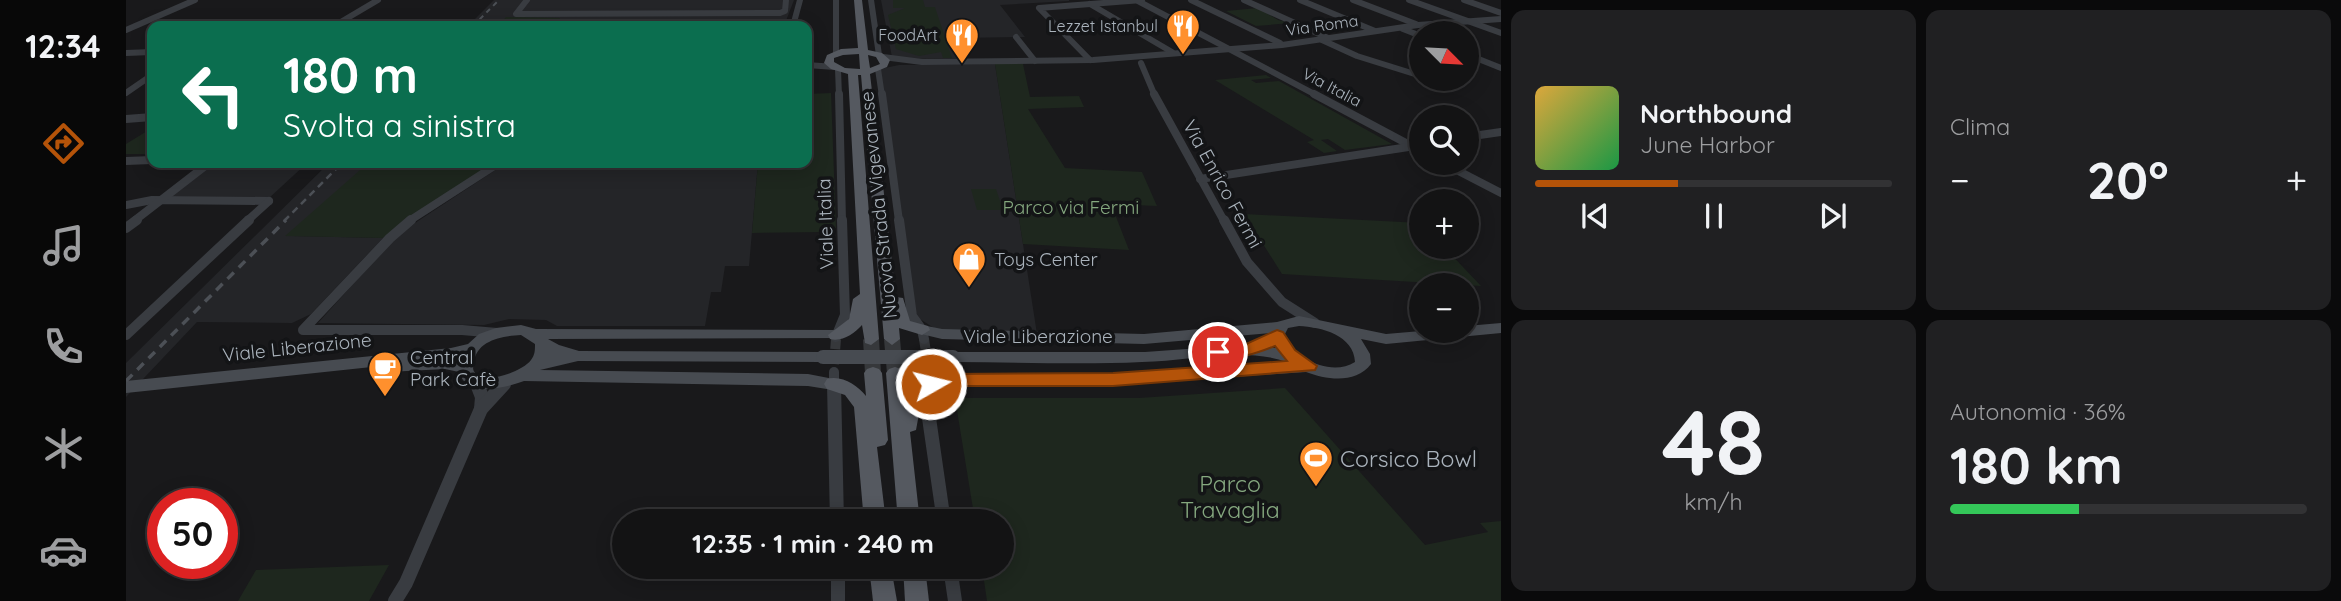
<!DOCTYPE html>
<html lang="it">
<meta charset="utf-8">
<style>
:root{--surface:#131314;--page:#202022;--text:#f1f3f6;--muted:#9d9ea0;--line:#323234;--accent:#b45309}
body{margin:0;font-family:Quicksand,sans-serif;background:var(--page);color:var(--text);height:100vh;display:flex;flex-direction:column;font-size:26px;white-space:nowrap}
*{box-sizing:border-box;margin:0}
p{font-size:23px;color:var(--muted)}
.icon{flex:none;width:38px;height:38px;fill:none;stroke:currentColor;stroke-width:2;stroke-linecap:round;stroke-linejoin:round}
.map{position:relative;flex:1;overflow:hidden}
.panel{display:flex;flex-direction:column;gap:10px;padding:10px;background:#0a0a0b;width:840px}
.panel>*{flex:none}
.top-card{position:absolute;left:21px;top:21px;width:665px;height:147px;border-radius:14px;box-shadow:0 4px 18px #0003,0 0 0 2px var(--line);background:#0b6e4f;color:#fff;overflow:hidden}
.needle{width:46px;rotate:114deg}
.buttons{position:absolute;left:1283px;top:21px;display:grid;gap:14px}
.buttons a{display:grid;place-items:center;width:70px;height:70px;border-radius:50%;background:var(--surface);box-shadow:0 4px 18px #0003,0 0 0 2px var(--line);font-size:35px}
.speed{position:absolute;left:21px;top:488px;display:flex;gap:14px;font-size:35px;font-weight:700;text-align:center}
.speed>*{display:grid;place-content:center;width:91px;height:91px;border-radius:50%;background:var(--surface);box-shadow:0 4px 18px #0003,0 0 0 2px var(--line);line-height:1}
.speed .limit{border:10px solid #d22;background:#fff;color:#111}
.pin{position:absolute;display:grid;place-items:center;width:60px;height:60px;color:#fff;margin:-30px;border:4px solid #fff;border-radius:50%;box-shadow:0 2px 7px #0007}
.me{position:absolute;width:77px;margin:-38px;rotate:82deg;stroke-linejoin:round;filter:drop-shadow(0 0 5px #0008)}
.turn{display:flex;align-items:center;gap:24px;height:147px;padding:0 21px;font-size:32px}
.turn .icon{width:91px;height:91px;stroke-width:2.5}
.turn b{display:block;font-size:49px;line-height:60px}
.big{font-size:52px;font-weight:800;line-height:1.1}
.panel .widget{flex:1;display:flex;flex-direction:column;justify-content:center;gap:10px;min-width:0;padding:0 24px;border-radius:14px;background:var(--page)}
.panel .dial{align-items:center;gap:0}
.dial b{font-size:91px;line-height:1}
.song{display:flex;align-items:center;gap:21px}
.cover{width:84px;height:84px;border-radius:10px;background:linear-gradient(135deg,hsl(40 70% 55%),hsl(140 70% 35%))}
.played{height:7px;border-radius:4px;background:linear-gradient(90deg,var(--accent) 40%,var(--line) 40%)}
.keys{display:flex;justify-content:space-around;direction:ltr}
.heat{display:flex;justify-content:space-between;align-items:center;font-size:38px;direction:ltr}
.charge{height:10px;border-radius:5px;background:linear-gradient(90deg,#34c759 36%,var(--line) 0)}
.panel .tiles{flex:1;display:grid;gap:10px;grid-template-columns:repeat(2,1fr)}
.trip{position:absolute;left:486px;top:509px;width:402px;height:70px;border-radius:35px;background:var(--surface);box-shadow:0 4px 18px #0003,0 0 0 2px var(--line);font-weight:800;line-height:70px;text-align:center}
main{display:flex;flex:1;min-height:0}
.tab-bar{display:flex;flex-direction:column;width:126px;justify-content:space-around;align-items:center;background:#080808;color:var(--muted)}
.tab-bar .icon{width:49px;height:49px}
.tab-bar .active{color:var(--accent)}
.tab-bar b{font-size:32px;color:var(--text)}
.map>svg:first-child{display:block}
</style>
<main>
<nav class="tab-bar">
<b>12:34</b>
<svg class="icon active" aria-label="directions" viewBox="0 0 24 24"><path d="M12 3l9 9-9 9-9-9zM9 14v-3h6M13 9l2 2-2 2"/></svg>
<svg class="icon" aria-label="music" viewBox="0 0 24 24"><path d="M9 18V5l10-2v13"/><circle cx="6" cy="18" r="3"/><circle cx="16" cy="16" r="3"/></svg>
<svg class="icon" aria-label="phone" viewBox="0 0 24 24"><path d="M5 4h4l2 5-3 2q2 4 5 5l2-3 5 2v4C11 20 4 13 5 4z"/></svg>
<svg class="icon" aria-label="climate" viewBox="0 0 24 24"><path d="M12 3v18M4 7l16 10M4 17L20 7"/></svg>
<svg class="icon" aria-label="car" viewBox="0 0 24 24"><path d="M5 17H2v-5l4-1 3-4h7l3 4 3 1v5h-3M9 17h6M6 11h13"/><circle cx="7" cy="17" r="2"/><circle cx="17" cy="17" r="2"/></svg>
</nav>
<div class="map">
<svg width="1375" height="601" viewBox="0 0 1375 601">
<rect width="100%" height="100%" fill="#19191b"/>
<g fill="#242528">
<path d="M368 0H668L658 26H342Z"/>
<path d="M755 0H943V1L874 5 899 37 832 38 838 58 790 59 766 57Z"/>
<path d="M869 64 911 334 811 330 794 319 789 311 754 69 773 65Z"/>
<path d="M88 163H181L142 199 43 198Z"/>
<path d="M203 163H242L168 236 257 238 185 314 166 323 71 322 0 397V363Z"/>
<path d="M380 163H632L623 266H599L595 292H585L579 326H431L420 320 383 319 358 325 192 323 266 241 292 221Z"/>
</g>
<g fill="#1e271e">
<path d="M767 0H797L799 7H809L826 58H817L815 52 793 56 770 49 762 15 779 8H767Z"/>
<path d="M1132 8 1152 20 1165 23 1130 26 1100 11Z"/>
<path d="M380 17 434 18 428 26H372Z"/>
<path d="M869 64H897L904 97 953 96 958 107 902 109 939 168 1016 172 1031 206 985 204 1003 250 897 244Z"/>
<path d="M1140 75 1145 78 1125 80 1130 83 1153 81 1266 144 1219 150 1202 139 1195 140 1211 151 1198 153 1181 142 1188 140 1089 80Z"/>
<path d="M705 93 710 228 698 232 626 233 632 163H681V94Z"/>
<path d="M26 128V154H0V144Z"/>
<path d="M242 163H367L257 238 159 236Z"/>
<path d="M845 189H870L877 210H851Z"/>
<path d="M1118 214 1295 223V247H1318L1355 286 1156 274Z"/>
<path d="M1159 388 1299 545 1362 532 1354 523 1375 521V601H861L856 567H877V522L849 521 829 398H1013Z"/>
<path d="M263 565 243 601H112L130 570Z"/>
</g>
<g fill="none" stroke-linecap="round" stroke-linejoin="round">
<g stroke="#36383b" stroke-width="10" stroke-dasharray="10 5" stroke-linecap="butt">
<path d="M798 339 805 384"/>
<path d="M708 364 710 339"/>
</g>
<g stroke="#36383b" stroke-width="16" stroke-dasharray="16 8" stroke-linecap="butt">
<path d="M745 339 747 373"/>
<path d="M766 339 769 373"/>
</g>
<g stroke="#393c41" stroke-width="6">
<path d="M401 0 390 14 654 13 659 11 660 0"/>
<path d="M710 0V54"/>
<path d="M745 0 753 55"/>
<path d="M1065 0 1154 43"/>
<path d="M1118 0 1202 38"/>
<path d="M1174 0 1249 31"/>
<path d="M1227 0 1290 24"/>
<path d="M1283 0 1375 33"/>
<path d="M1338 0 1375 13"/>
<path d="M1012 1 1192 96"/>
<path d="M964 4 1046 52"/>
<path d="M208 26 252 0"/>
<path d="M667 26 674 0"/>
<path d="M1277 29 1295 36"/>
<path d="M0 30 69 0"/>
<path d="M890 37 909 61"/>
<path d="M1196 40 1231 56 1295 76"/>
<path d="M0 53 26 52"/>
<path d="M1340 54 1375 68"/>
<path d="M757 57 796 62 967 60 1156 45 1292 25 1375 19"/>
<path d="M964 60 913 8 1016 0"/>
<path d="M1015 63 1029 96"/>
<path d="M681 65 709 67"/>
<path d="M712 69 713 96"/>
<path d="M752 69 756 96"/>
<path d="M1301 79 1320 87"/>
<path d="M0 93 26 75"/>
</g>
<g stroke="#393c41" stroke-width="8">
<path d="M713 94 716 221"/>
<path d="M756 94 773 221"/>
<path d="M1028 94 1098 221"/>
<path d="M1188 94 1295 151"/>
<path d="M0 119 26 117"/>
<path d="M1340 137 1375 132"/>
<path d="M0 161 26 160"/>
<path d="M1317 163 1375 193"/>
<path d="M1074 179 1289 146"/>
<path d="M0 205 26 200 143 201"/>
<path d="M8 221 83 163"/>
<path d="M121 221 143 201"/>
<path d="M283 221 373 163"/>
</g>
<g stroke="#393c41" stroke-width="10">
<path d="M285 220 264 238 177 330H336L371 333"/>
<path d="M773 220 786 316 796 330 798 339"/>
<path d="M1098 220 1121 262 1156 302 1189 323"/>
<path d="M0 228 11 220"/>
<path d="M0 335 123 220"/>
<path d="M710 337 719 315 716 220"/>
<path d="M708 372V386"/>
<path d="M350 380 352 386"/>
<path d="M377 386 382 380"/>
</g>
<g stroke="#393c41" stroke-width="14">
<path d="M351 384 356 397 355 409"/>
<path d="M708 384 711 522"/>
<path d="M805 384 801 404 818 522"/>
<path d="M712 567V601"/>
<path d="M824 567 829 601"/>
<path d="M269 601 280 583 355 409 378 384"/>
</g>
<g fill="#474b51" fill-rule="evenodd">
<path d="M1173 316 1260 334 1295 331H1340V326L1375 323V333L1260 344 1235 339 1244 354 1245 364C1230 384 1201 380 1180 372L987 385 821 386 805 390 799 388 797 384 799 380 821 374 987 373 1161 362C1115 346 1064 361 1016 362 953 365 890 362 827 362L822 361 819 357 822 353 827 352H1019L1116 345 1150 348 1144 336 1145 333 1018 344 816 339 791 333 789 330 796 325 816 329 1018 334 1151 322ZM1173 326C1195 327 1228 335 1229 362 1205 377 1170 359 1158 336L1162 328Z"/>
<path d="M395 325 410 329 710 330 715 332 717 335 715 338 422 339 433 345 453 351 697 352 702 353 705 357 702 361 697 362 452 361 414 370 682 374 713 380 715 384 713 388 707 390 682 386 398 381C382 387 355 394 340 383 336 380 335 376 333 372L319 369 262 372 257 371 255 366 0 393V381L325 348 342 344 353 334 370 328ZM395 335 409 344C409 350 409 355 405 360 397 371 362 384 350 374 346 370 347 368 348 363 350 340 377 336 395 335ZM334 356 332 361 320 359Z"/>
</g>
<g fill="#555960" fill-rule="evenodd">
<path d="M728 0H736L742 50 756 53 764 60 761 67 744 74 770 297 777 298 784 321 802 326 804 330 796 335 773 328 774 339 766 345 758 339 735 75H732L753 339 745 345 739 343 736 325C728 334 716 342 704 339L702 335 723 319 727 299 734 294 722 74 705 69 698 63 701 55 715 49 732 48ZM733 54 734 69 719 68 708 62V58L717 55ZM742 55 750 57 754 64 744 68Z"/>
<path d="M747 367 753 369 756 373 762 440 759 445 751 447 760 522H738L728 407 719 395 701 389 698 384 701 379C716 375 731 385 740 396L738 373 741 369Z"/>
<path d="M769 367 775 369 780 396 799 379H811L814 384 795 403 790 430 784 432 794 522H772L760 373 763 369Z"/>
<path d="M743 567H765L771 601H747Z"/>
<path d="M777 567H799L803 601H779Z"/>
</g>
<path stroke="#4c5056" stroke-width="2" stroke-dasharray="5 4.5" stroke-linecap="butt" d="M347 26 373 0"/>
<path stroke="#4c5056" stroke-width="2.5" stroke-dasharray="7 5" stroke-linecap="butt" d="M158 221 216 163"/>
<path stroke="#4c5056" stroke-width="3.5" stroke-dasharray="9 7" stroke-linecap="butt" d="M0 381 160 220"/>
<path stroke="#474b51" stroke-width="14" d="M697 357H827"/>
</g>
<path fill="#b45309" stroke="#753606" stroke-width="2" d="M1151 330 1157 332 1169 350 1191 366 1189 370 987 386H821L805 391 798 389 796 384 798 380 821 374 987 373 1161 361 1149 346C1134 352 1095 367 1083 352L1092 347 1118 345Z"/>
<defs>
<g id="restaurant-pin" transform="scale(1.75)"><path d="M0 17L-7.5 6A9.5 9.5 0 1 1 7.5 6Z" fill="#ff902d" stroke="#131416"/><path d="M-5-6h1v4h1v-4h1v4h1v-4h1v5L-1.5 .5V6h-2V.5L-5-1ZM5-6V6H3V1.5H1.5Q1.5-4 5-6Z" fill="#fff"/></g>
<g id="shop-pin" transform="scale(1.75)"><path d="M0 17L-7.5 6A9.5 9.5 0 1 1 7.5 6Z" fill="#ff902d" stroke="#131416"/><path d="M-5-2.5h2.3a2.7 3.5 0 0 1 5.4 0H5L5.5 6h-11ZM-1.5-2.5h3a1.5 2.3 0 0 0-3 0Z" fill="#fff"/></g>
<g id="cafe-pin" transform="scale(1.75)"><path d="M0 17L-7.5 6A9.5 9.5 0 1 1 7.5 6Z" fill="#ff902d" stroke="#131416"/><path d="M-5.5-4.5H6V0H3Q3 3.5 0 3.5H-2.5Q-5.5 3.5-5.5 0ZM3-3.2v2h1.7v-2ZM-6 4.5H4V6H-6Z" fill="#fff"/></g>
<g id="stadium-pin" transform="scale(1.75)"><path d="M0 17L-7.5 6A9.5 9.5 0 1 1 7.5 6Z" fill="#ff902d" stroke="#131416"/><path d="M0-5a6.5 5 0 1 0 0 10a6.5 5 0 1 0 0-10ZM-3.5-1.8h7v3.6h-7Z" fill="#fff"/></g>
</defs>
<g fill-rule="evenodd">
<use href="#restaurant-pin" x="1057" y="26"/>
<use href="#restaurant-pin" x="836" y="35"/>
<use href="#shop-pin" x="843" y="259"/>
<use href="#cafe-pin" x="259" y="368"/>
<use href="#stadium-pin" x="1190" y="458"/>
</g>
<g text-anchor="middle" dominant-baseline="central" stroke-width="7" stroke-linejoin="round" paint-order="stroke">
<g font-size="16" fill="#aab3bc" stroke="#131416">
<text transform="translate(1196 25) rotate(-8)">Via Roma</text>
<text transform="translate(1206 87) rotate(28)">Via Italia</text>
</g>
<g font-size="16" fill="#aab3bc" stroke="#131416" text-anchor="end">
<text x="1032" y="26">Lezzet Istanbul</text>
<text x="812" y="35">FoodArt</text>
</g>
<g font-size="19" fill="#aab3bc" stroke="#131416">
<text transform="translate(1097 184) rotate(61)">Via Enrico Fermi</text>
<text transform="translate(752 205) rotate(-96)">Nuova Strada Vigevanese</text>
<text transform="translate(699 224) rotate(-92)">Viale Italia</text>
<text x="912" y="336">Viale Liberazione</text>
<text transform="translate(171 347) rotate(-6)">Viale Liberazione</text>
</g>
<g font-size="19" fill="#85a87f" stroke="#131416">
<text x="945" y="207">Parco via Fermi</text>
</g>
<g font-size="19" fill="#aab3bc" stroke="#131416" text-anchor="start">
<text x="868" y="259">Toys Center</text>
<text x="284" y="357">Central<tspan x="284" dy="22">Park Cafè</tspan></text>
</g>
<g font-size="23" fill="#aab3bc" stroke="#131416" text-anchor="start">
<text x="1214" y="458">Corsico Bowl</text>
</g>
<g font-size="23" fill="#85a87f" stroke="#131416">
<text x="1104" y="483">Parco<tspan x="1104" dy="26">Travaglia</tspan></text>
</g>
</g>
</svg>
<div class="buttons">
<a><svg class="needle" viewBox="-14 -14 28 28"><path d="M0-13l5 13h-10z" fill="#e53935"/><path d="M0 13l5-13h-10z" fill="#9d9ea0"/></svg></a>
<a><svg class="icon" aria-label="search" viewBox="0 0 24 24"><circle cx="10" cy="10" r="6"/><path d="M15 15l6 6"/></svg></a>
<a>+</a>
<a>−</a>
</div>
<div class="speed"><div class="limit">50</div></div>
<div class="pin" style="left:1092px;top:352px;background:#d93025"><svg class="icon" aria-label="arrive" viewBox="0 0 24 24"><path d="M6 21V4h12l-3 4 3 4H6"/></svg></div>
<svg class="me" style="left:805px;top:384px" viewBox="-20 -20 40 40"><circle r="17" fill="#b45309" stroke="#fff" stroke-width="3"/><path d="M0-11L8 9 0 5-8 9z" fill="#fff"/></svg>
<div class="trip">12:35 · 1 min · 240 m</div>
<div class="top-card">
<div class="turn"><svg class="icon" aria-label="left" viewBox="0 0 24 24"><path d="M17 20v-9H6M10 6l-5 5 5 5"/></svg><div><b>180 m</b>Svolta a sinistra</div></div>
</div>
</div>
<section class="panel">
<div class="tiles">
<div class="widget">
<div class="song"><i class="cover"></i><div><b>Northbound</b><p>June Harbor</p></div></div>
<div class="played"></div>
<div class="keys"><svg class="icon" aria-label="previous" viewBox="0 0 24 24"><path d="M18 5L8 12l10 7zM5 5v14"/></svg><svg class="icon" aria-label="pause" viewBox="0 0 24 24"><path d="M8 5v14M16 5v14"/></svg><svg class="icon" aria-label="next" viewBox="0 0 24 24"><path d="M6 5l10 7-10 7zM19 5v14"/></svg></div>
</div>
<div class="widget"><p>Clima</p>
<div class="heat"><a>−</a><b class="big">20°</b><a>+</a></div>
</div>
<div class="widget dial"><b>48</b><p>km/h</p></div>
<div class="widget"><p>Autonomia · 36%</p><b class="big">180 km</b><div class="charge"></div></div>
</div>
</section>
</main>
